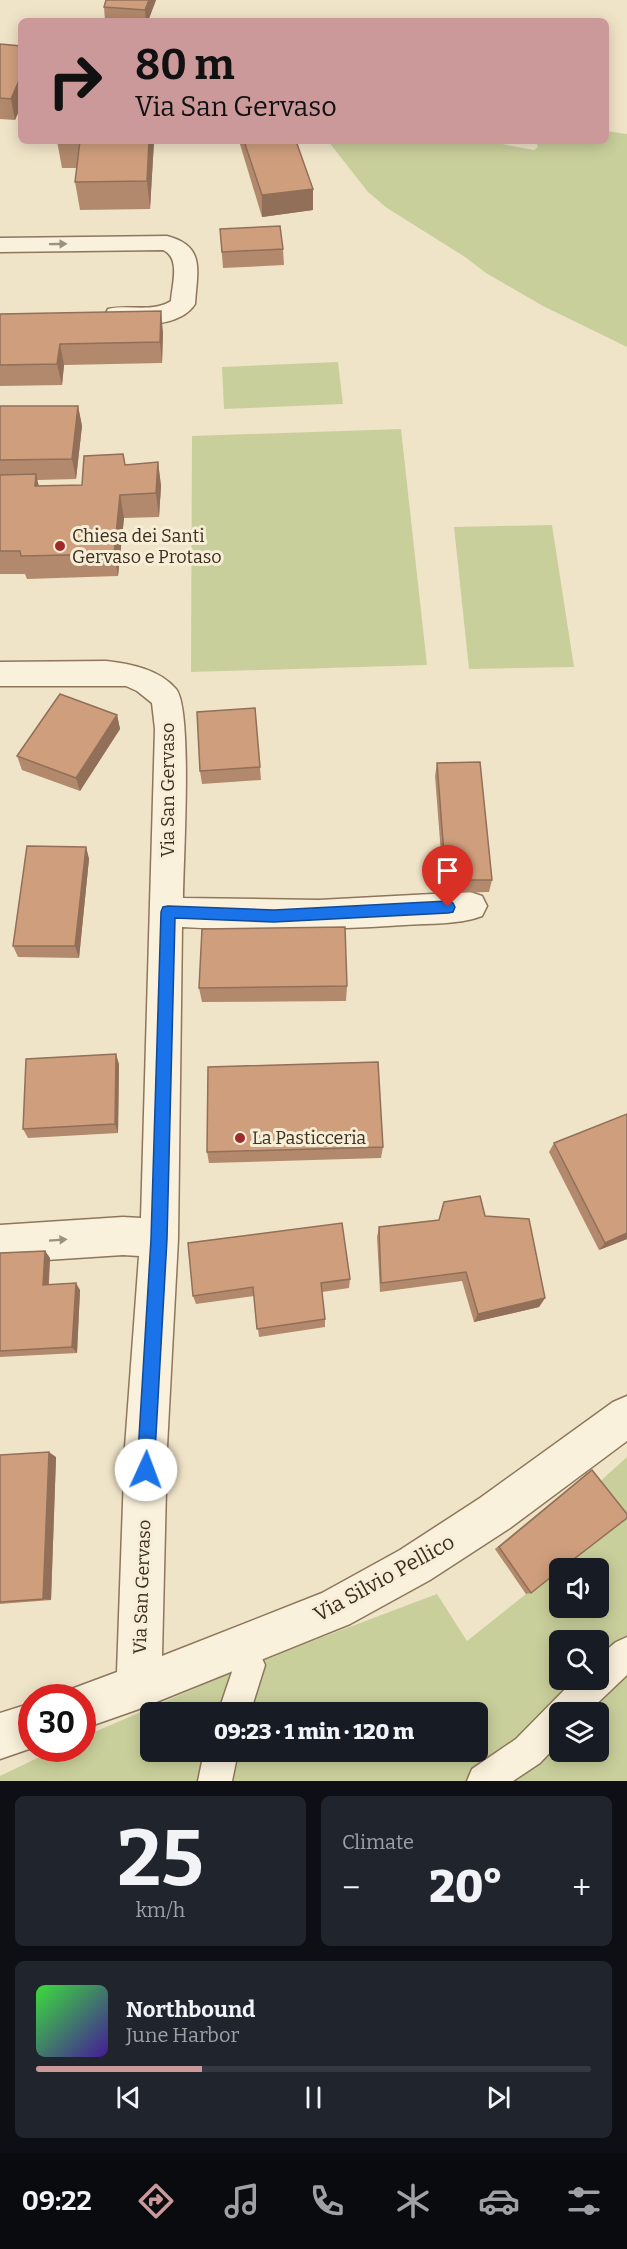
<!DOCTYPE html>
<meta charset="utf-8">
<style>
:root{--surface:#171b24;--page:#20242c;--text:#f1f3f6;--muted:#9ea1a6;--line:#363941;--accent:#cc999b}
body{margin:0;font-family:Bitter,serif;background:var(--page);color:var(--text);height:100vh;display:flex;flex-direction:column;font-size:22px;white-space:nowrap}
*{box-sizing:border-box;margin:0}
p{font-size:20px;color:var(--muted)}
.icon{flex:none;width:33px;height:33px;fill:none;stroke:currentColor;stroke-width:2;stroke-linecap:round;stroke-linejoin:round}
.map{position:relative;height:1781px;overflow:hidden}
.side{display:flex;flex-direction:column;gap:15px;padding:15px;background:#0d0f14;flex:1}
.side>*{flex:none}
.banner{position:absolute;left:18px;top:18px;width:591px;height:126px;border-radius:9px;box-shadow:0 3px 15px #0003;background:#cc999b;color:#111;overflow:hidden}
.buttons{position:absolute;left:549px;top:1558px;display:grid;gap:12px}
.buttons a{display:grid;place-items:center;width:60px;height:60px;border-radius:9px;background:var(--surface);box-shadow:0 3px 15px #0003;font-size:30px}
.speed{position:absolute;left:18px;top:1684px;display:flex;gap:12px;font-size:30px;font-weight:700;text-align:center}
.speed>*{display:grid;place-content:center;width:78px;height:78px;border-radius:50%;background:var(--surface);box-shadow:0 3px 15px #0003;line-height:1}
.speed .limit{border:9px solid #d22;background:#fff;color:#111}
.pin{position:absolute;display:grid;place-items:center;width:51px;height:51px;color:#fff;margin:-62px -26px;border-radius:50% 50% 50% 0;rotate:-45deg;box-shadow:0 0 6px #0007}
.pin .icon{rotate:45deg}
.me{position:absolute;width:66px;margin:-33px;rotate:2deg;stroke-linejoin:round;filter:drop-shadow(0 0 4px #0008)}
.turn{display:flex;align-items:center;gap:21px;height:126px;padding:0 18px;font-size:27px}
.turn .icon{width:78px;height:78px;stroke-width:2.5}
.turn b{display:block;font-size:42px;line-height:51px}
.big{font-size:45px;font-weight:800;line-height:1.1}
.side .widget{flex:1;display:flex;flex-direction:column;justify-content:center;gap:9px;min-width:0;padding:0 21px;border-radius:9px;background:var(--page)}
.side .dial{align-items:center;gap:0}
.dial b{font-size:78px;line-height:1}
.song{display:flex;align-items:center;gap:18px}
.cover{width:72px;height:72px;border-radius:9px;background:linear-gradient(135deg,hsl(120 70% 55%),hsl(260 70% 35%))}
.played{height:6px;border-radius:3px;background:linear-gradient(90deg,var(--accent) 30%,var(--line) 30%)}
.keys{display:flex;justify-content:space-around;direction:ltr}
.heat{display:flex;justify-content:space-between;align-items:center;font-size:33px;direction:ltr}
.side .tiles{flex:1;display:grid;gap:15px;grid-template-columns:1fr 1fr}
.widget:last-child{grid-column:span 2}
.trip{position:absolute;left:140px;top:1702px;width:348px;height:60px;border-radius:9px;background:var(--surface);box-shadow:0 3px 15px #0003;font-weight:800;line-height:60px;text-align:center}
.tab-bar{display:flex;height:96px;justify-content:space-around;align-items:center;background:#090b0e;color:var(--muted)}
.tab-bar .icon{width:42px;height:42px}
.tab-bar .selected{color:var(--accent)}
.tab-bar b{font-size:27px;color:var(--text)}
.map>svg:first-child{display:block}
</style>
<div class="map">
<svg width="627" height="1781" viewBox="0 0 627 1781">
<rect width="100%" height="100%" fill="#f0e4c8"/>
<g fill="#c9cf9b" fill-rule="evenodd">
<path d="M606 131 627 134V347L543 306 486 273 465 257 387 208 368 192 328 141H486L534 150 538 147 536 141H606Z"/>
<path d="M338 362 343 404 224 409 222 367Z"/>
<path d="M401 429 427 665 191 672 192 436Z"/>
<path d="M552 525 574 667 469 669 454 527Z"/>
<path d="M627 1457V1781H0V1776L56 1749H82L83 1737 249 1665 437 1594 467 1641 526 1594 495 1549 587 1473 596 1485ZM560 1569H598V1608H560ZM560 1641H598V1680H560ZM150 1713H477V1752H150ZM560 1713H598V1752H560Z"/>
</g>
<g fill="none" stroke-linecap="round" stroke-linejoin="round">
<g stroke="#8d765c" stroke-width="3">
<g id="service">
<path d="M627 1637V1675L587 1713H560V1742L540 1763 513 1781H467L472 1769 516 1739 574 1680H598V1657L616 1642Z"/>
<path d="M249 1649 260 1654 265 1665 250 1713H218L238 1654Z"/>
<path d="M204 1752H238L232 1781H198Z"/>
</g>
</g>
<g stroke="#8d765c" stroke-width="3">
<g id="minor">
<path d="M167 236C206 246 197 271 195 304 180 328 133 327 108 321L105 315 108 309C129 304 152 313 171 301 172 284 181 258 163 250L0 252V238Z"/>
<path d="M106 661C131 664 159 669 176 689 193 709 183 864 183 898L319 900 470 892 482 896 487 906 482 916C458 925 430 923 404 925 330 930 256 931 182 927L178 1239 167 1447 162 1656 322 1593 400 1550 480 1498 613 1402 627 1396V1441L510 1528 430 1580 350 1624 139 1709 82 1729V1698H63L66 1691 117 1672 125 1447 139 1256 123 1255 0 1263V1225L123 1217 141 1218 155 729 152 703 137 691 126 686H0V662Z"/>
<path d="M32 1703V1748L0 1759V1713Z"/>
</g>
</g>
<use href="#service" fill="#faf1dc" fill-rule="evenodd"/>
<use href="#minor" fill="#faf1dc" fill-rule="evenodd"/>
</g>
<g fill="#b2896c">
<path d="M156 0 148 21H105L104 7Z"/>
<path d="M0 44 21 46V106L15 120 0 119Z"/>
<path d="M57 141H154L150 209 80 210 75 182 77 168H62Z"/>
<path d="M239 141H296L313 210 262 217Z"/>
<path d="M220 229 283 249 284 265 223 268Z"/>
<path d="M0 314 163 332 162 363 64 365 62 385 0 386Z"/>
<path d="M0 406H78L82 426 76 479 37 480 39 486 82 485 125 465 158 462 161 486 159 517 124 518 118 576 27 579 25 574H0Z"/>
<path d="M255 708 261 780 202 784 200 771Z"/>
<path d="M117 715 120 729 80 791 22 770 17 756Z"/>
<path d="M437 763 492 880 489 892 444 893 435 776Z"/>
<path d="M86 847 89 859 79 958 18 957 13 946Z"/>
<path d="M347 986 346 1001 202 1002 199 988Z"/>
<path d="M119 1064 118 1133 28 1138 23 1129Z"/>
<path d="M554 1143 627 1239 599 1250 549 1152Z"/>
<path d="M383 1147 381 1158 209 1163 207 1152Z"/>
<path d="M485 1216 545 1298 539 1307 474 1322 462 1281 380 1292 377 1237 379 1227Z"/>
<path d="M188 1243 350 1279 349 1288 322 1292 325 1319V1327L259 1337 254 1296 196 1304 193 1296Z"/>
<path d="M45 1251 50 1258 49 1284 80 1290 77 1353 0 1357V1253Z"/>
<path d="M0 1455 56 1457 51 1600 0 1604Z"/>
<path d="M592 1470 531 1593 526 1594 495 1549 587 1473Z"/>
</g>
<g fill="#916f58">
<path d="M149 0H156L148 21H146L145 10Z"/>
<path d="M21 76V106L15 120 11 99Z"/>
<path d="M149 141H154L150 209 147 181Z"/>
<path d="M313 189V210L262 217V195Z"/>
<path d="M161 311 163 332 162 363 160 342Z"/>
<path d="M60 344 64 365 62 385 57 364Z"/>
<path d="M78 406 82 426 76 479 72 459Z"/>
<path d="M158 462 161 486 159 517 156 493Z"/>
<path d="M36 474 41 497 35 486Z"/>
<path d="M120 495 124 518 118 576 114 554Z"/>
<path d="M117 715 120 729 80 791 76 778Z"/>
<path d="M86 847 89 859 79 958 75 946Z"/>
<path d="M116 1054 119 1064 118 1133 115 1124Z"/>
<path d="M627 1233V1239L599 1250 605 1243Z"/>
<path d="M45 1251 50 1258 48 1291 43 1285Z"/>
<path d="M76 1283 80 1290 77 1353 72 1347Z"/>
<path d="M545 1298 539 1307 474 1322 478 1314Z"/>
<path d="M49 1452 56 1457 51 1600 43 1599Z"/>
</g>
<g fill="#cf9f7d" stroke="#916f58" stroke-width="1.5">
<path d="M106 0H149L145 10 104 7Z"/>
<path d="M0 44 21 46V76L11 99 0 98Z"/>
<path d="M80 141H149L147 181 75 182Z"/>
<path d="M244 141H296L313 189 262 195Z"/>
<path d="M280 226 283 249 222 252 220 229Z"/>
<path d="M161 311 160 342 60 344 57 364 0 365V314Z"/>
<path d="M0 406H78L72 459 0 460Z"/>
<path d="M123 454 125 465 158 462 156 493 120 495 114 554 21 556 20 551H0V475L36 474 35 486 82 485 84 456Z"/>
<path d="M60 694 117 715 76 778 17 756Z"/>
<path d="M255 708 260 767 200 771 197 712Z"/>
<path d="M480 762 492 880H446L437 763Z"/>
<path d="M27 846 86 847 75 946H13Z"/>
<path d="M345 927 347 986 199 988 202 929Z"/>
<path d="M116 1054 115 1124 23 1129 26 1059Z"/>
<path d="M378 1062 383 1147 207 1152 208 1067Z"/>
<path d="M627 1114V1233L605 1243 554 1143Z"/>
<path d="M480 1196 485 1216 529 1219 545 1298 478 1314 466 1272 381 1283 379 1227 439 1220 444 1202Z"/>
<path d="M342 1223 350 1279 321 1283 325 1319 257 1329 253 1287 193 1296 188 1243Z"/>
<path d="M45 1251 43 1285 76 1283 72 1347 0 1351V1253Z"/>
<path d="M49 1452 43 1599 0 1602V1455Z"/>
<path d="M592 1470 627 1514V1518L561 1569H560V1570L531 1593 499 1547Z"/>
</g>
<defs><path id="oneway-solid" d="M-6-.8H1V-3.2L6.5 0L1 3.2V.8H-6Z" transform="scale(1.5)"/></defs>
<g fill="#9c907e">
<use href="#oneway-solid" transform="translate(58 244) rotate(-1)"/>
<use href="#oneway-solid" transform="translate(58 1240) rotate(-4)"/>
</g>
<path fill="#1a73e8" stroke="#114b97" stroke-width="1.5" d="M448 901 453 903 455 907 453 912 448 913 274 922 175 918 167 1239 154 1470 152 1476 146 1479 139 1476 137 1470 151 1239 161 912 163 907 168 906 274 910Z"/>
<g fill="#9e2a2b" stroke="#f7eed8" stroke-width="2">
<circle cx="60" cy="546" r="6"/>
<circle cx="240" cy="1138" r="6"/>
</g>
<g text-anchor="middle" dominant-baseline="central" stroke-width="6" stroke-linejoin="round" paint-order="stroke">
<g font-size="18" fill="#3d2e20" stroke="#f7eed8" text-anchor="start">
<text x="72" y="536">Chiesa dei Santi<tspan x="72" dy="21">Gervaso e Protaso</tspan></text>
<text x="252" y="1138">La Pasticceria</text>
</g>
<g font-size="18" fill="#3d2e20" stroke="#f7eed8">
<text transform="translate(168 790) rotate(-90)">Via San Gervaso</text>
<text transform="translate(142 1587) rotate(-88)">Via San Gervaso</text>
</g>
<g font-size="21" fill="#3d2e20" stroke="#f7eed8">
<text transform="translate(384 1578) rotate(-29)">Via Silvio Pellico</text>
</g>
</g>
</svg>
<div class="buttons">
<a><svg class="icon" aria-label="sound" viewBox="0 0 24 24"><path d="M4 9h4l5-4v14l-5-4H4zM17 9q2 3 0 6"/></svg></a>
<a><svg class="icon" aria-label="search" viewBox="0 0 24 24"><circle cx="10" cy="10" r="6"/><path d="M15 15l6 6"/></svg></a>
<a><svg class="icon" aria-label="layers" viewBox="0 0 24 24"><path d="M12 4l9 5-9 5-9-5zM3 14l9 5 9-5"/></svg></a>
</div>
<div class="speed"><div class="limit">30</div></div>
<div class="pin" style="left:448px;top:907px;background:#d93025"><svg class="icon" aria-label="arrive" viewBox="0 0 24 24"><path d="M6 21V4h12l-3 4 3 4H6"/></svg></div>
<svg class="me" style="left:146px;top:1470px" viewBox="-20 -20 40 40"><circle r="19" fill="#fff"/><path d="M0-13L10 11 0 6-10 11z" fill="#1a73e8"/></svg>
<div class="trip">09:23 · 1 min · 120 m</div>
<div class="banner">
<div class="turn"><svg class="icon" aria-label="right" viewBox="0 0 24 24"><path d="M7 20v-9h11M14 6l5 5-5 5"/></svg><div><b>80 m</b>Via San Gervaso</div></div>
</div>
</div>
<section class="side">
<div class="tiles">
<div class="widget dial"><b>25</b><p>km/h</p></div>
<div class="widget"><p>Climate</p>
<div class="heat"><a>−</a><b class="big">20°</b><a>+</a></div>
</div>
<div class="widget">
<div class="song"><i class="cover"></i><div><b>Northbound</b><p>June Harbor</p></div></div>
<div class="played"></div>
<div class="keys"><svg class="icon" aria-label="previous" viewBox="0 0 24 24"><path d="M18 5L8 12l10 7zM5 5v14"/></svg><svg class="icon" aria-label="pause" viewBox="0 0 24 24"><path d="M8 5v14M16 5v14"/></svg><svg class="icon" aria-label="next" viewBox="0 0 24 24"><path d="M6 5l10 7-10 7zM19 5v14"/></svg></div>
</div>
</div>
</section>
<nav class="tab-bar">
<b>09:22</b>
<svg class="icon selected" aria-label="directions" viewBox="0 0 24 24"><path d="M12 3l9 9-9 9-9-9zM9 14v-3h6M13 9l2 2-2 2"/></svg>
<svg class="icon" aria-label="music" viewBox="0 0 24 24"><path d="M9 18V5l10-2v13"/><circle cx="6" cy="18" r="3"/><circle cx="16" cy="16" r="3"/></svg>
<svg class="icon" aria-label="phone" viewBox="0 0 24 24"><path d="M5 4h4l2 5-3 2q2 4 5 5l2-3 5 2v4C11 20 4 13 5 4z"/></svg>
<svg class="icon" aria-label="climate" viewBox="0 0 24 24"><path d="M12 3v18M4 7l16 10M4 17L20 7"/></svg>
<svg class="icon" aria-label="car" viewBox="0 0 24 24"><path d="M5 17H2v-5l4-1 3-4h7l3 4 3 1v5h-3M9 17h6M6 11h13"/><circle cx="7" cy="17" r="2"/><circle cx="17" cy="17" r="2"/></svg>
<svg class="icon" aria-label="filters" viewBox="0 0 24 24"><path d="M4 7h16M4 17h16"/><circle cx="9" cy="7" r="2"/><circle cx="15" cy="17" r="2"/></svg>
</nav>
